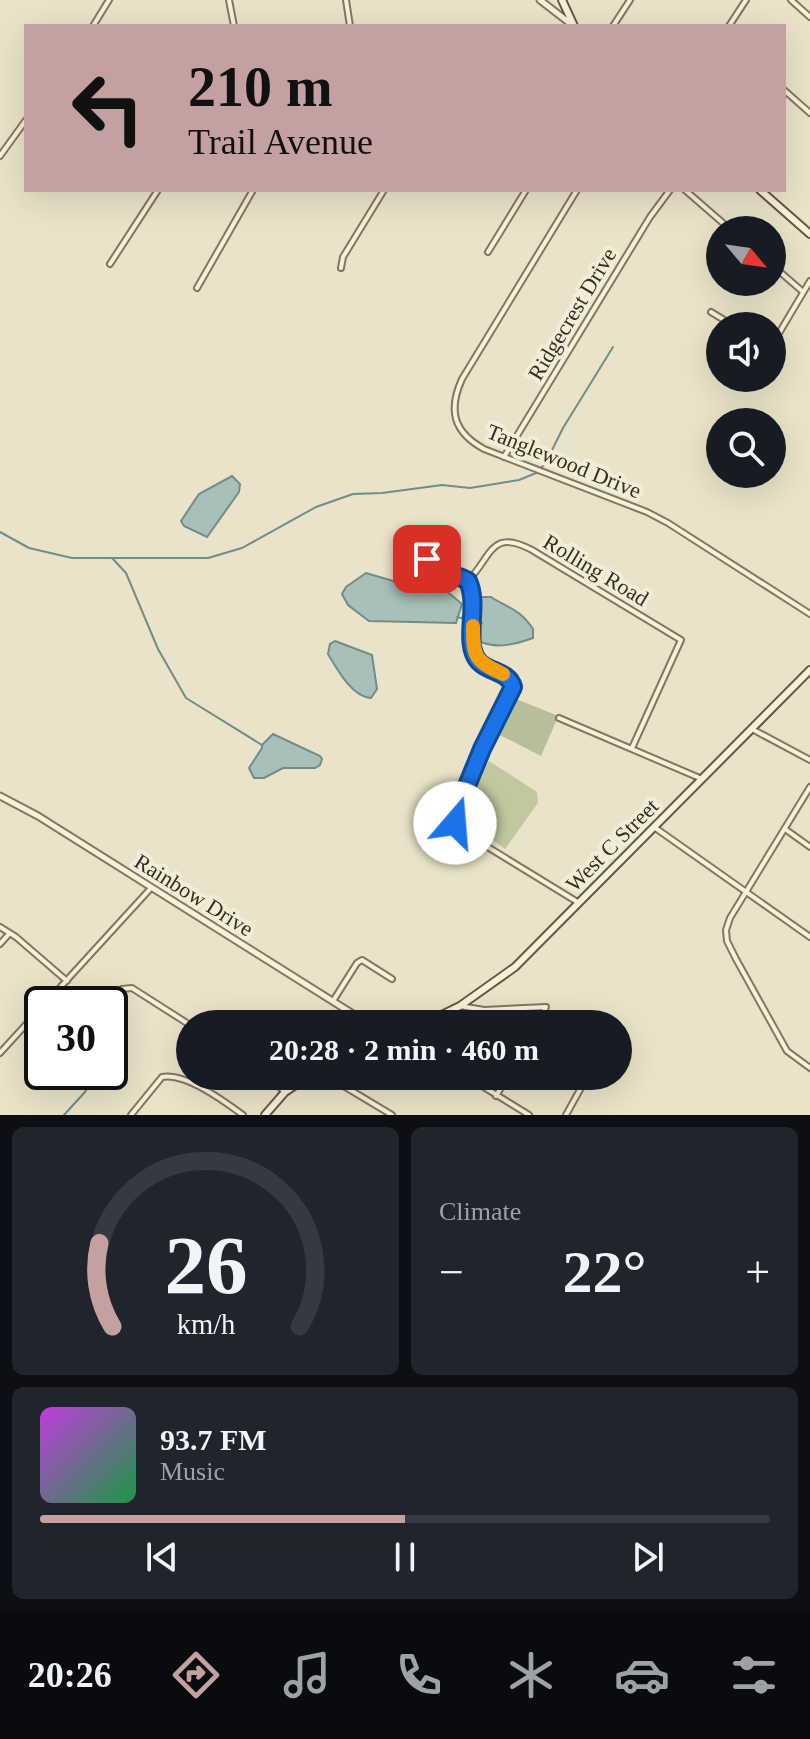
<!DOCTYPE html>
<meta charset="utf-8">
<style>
:root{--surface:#171b24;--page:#20242c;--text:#f1f3f6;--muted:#9ea1a6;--line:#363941;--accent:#c4a0a0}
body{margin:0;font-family:"Times New Roman",serif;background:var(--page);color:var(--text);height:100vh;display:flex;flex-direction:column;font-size:30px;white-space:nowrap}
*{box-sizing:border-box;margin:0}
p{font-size:26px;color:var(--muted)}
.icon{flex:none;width:44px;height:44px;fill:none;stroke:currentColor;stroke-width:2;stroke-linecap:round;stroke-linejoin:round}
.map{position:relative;height:1115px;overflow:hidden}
.sheet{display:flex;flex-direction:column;gap:12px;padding:12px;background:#0d0f14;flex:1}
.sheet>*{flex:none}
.hud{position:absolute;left:24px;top:24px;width:762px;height:168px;border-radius:0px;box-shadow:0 8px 32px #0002;background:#c4a0a0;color:#111;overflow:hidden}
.needle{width:52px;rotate:119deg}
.buttons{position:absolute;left:706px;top:216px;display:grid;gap:16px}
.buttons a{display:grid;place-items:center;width:80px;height:80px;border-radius:50%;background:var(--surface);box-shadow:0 8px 32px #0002;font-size:40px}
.speed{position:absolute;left:24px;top:986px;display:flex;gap:16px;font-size:40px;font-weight:700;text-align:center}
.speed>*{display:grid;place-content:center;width:104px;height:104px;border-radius:50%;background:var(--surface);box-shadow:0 8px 32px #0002;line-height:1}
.speed .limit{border:4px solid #111;border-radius:12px;background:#fff;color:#111}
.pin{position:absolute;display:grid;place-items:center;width:68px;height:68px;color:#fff;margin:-34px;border-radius:16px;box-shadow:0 4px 12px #0006}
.me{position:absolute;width:88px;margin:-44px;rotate:18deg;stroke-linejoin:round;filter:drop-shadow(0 0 6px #0008)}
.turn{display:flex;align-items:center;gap:28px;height:168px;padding:0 32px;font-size:36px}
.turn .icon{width:104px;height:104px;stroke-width:2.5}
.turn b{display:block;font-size:56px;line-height:68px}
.big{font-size:60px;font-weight:600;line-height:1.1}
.sheet .tile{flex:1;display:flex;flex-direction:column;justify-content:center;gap:12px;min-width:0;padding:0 28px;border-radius:12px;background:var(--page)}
.sheet .dial{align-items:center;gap:0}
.dial svg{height:208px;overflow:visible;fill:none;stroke:var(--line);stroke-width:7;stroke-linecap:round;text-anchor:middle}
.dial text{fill:var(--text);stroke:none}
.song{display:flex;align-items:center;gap:24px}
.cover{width:96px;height:96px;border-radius:12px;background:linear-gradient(135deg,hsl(290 70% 55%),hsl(140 70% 35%))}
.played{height:8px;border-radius:4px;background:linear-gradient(90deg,var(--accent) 50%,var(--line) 50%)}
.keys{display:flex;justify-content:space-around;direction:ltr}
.heat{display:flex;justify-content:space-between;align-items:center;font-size:44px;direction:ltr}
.sheet .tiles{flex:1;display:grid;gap:12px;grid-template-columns:1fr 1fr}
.tile:last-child{grid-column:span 2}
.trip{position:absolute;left:176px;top:1010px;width:456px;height:80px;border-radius:40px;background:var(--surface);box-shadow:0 8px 32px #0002;font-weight:600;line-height:80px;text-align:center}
.menu{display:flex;height:128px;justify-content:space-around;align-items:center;background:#090b0e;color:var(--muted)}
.menu .icon{width:56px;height:56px}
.menu .active{color:var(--accent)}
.menu b{font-size:36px;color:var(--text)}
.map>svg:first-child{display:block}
</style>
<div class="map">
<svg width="810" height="1115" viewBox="0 0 810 1115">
<rect width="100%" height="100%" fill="#eae3c9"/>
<path fill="#c0c89e" d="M489 761 537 792 538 803 505 849C470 826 469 794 489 761Z"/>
<path fill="#b7be9c" d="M516 699 556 715 557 719 541 756 498 734Z"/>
<g fill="#a9bfba" stroke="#718d88" stroke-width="2">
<path d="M232 476 240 484 239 492 207 537 184 526 181 521 199 494Z"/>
<path d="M366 573 427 591 444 589 462 604 456 623 369 621 348 605 342 594 346 587Z"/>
<path d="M481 597H491C508 608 520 609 533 629V638C516 644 498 649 481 642Z"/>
<path d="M335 641 372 655 377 689 371 698C352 697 337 669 328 654L330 644Z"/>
<path d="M273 734 320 756 322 759 320 765 315 768H283L264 778H254L249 768 262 748V745Z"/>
</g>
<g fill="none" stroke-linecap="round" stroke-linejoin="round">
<g stroke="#718d88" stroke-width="2">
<path d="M0 532 29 548 72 558H208L242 548 316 507 353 494 382 493 442 485 470 488 519 480 536 473 545 464 563 428 613 347"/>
<path d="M112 558 126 573 158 649 186 698 262 745"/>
<path d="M457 617 482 623"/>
<path d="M64 1115 85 1092 95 1074"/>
</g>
<g stroke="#857660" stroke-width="8">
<g id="minor">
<path d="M229 0 234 26"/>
<path d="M346 0 350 26"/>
<path d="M791 0 810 17"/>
<path d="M93 26 109 0"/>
<path d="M613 26 630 0"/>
<path d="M729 26 746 0"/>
<path d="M784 90 810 113"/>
<path d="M0 156 26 120"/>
<path d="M577 190 462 379C448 410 453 432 484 449L647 512 668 523 810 614"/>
<path d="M685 190 731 230"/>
<path d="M488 252 526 190"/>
<path d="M110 264 158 190"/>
<path d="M772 265 802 291"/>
<path d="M341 268 343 257 384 190"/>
<path d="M197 288 253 190"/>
<path d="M711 312 734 326"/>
<path d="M772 345 810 281"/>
<path d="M504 457 650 217 670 190"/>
<path d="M442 535 427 559 430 567 468 581"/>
<path d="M468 581C479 605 465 635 475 656 483 672 508 669 513 687L455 815V827L579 903"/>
<path d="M468 581C492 556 491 528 532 550L681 640 632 748"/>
<path d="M559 718 702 779"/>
<path d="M752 729 810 760"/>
<path d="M810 787 730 918 726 930 727 941 736 959 787 1051 810 1068"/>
<path d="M654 827 810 937"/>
<path d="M785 829 810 847"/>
<path d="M0 927 16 937 67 981"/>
<path d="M0 944 9 934"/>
<path d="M333 1001 357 963 362 960 392 979"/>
<path d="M45 1004 151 888"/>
<path d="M106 1004 122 989 132 988 190 1025"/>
<path d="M460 1006 484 1010 546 1007 538 1024"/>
<path d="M0 1053 42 1007"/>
<path d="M267 1076 285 1092"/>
<path d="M327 1076 392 1115"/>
<path d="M466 1076 529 1115"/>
<path d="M496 1096 508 1076"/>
<path d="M131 1115 162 1077C186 1073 224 1101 243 1115"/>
<path d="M566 1115 582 1086"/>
</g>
</g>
<g stroke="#857660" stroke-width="9">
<g id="tertiary">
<path d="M540 0 571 24"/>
<path d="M0 796 38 816 369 1024"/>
</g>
</g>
<g stroke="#675743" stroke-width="10">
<g id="secondary">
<path d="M562 0 574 26"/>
<path d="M760 190 810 234"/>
<path d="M423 1024 460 1006 515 967 810 670"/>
<path d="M265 1115 285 1092 309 1076"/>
</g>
</g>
<use href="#minor" stroke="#f6f0dc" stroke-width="4"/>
<use href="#tertiary" stroke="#f6f0dc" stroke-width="5"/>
<use href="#secondary" stroke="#f6f0dc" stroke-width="6"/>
</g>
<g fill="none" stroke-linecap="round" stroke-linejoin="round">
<g stroke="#114b97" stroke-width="20">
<path id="route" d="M427 559C434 575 454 572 468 581 479 605 465 635 475 656 483 673 508 669 513 687L482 749 455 815V823"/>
</g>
<use href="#route" stroke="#1a73e8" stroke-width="14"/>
<path stroke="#f59e0b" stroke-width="14" d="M473 626C473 657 475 661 503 674"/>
</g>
<g text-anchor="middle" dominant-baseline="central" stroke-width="8" stroke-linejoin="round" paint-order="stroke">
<g font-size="22" fill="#372d22" stroke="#f2edd8">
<text transform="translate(572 314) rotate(-59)">Ridgecrest Drive</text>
<text transform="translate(564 461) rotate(22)">Tanglewood Drive</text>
<text transform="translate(596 570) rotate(31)">Rolling Road</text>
<text transform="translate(612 845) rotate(-45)">West C Street</text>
<text transform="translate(194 895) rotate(32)">Rainbow Drive</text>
</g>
</g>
</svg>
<div class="buttons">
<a><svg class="needle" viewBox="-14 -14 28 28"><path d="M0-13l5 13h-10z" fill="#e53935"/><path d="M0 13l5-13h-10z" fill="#9ea1a6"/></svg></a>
<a><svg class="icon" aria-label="sound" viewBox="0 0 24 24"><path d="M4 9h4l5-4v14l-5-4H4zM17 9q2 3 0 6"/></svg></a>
<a><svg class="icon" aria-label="search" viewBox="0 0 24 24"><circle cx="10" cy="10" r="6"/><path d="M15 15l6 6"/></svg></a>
</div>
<div class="speed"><div class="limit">30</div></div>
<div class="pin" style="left:427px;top:559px;background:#d93025"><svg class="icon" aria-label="arrive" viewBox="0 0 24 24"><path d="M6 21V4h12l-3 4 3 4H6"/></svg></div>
<svg class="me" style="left:455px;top:823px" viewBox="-20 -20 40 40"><circle r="19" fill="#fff"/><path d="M0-13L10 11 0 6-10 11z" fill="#1a73e8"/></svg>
<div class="trip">20:28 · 2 min · 460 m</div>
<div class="hud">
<div class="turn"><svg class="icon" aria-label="left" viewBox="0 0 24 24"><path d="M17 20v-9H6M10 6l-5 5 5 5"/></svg><div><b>210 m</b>Trail Avenue</div></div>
</div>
</div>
<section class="sheet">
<div class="tiles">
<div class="tile dial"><svg viewBox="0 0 100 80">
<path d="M14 69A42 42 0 1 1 86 69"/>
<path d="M14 69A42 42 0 0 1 9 37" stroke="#c4a0a0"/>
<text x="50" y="56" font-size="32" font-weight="700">26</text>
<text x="50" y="72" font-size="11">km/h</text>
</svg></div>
<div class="tile"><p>Climate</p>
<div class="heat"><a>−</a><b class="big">22°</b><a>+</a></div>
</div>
<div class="tile">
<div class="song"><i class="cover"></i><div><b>93.7 FM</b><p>Music</p></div></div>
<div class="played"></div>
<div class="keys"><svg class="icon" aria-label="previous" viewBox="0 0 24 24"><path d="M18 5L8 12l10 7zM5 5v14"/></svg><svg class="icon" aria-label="pause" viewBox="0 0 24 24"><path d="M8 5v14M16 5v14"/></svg><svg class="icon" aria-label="next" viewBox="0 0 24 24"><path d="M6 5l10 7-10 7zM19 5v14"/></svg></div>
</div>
</div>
</section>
<nav class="menu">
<b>20:26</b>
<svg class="icon active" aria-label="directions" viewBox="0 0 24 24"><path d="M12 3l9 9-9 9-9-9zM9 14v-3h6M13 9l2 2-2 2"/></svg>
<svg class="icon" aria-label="music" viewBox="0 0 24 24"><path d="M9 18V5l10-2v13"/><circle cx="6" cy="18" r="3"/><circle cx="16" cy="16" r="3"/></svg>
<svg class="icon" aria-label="phone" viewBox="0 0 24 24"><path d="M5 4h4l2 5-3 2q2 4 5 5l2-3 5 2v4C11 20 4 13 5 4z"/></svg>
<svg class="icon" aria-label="climate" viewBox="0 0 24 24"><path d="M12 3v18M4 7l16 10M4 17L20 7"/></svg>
<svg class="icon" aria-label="car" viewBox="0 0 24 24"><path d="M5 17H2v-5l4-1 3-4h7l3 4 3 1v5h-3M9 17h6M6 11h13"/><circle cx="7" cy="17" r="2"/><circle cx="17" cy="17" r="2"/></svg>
<svg class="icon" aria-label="filters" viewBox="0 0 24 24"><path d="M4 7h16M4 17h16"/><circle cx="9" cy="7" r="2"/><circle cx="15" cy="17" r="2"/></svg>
</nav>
